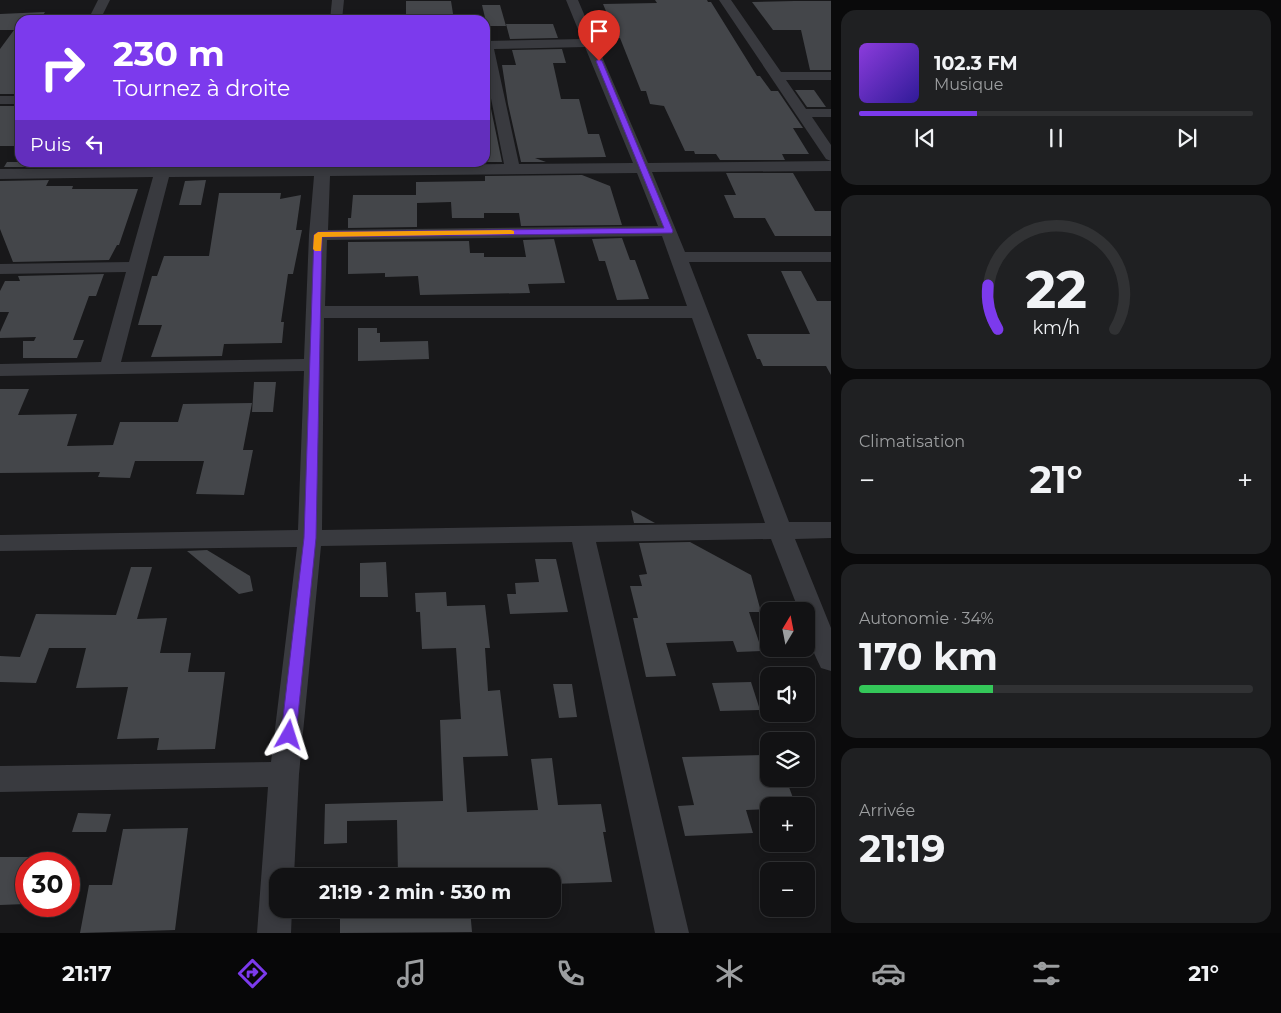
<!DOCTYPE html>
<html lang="fr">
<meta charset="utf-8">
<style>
:root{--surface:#121214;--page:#1f2022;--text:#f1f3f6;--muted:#9c9ea0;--line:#313234;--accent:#7c3aed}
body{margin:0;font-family:Montserrat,sans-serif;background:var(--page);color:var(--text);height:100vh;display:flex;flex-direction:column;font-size:19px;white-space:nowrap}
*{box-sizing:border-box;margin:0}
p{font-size:16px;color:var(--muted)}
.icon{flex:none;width:28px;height:28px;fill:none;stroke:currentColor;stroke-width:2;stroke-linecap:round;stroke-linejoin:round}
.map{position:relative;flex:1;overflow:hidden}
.side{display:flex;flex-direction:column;gap:10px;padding:10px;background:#0a0a0b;width:450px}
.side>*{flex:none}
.hud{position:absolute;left:15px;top:15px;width:475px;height:152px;border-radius:15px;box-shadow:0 2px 8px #0003,0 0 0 1px var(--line);background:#7c3aed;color:#fff;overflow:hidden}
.needle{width:32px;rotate:10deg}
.buttons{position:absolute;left:760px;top:602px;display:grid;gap:10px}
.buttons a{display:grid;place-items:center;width:55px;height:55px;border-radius:10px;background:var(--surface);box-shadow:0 2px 8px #0003,0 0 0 1px var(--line);font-size:25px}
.speed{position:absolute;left:15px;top:852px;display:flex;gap:10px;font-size:25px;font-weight:700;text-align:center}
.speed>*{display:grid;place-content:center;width:65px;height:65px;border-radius:50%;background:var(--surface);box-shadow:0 2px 8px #0003,0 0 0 1px var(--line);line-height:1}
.speed .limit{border:8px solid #d22;background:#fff;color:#111}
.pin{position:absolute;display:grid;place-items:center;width:42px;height:42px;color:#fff;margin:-51px -21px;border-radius:50% 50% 50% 0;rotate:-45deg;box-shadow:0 0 5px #0007}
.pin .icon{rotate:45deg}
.me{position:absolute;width:55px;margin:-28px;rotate:6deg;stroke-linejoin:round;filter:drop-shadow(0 0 4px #0008)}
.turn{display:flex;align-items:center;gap:18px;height:105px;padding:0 15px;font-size:22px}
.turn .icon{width:65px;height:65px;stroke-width:2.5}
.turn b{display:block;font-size:35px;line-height:42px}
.then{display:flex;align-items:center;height:48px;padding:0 15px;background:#0003;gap:10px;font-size:19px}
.big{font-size:38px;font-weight:700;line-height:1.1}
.side .card{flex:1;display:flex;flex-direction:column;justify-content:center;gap:8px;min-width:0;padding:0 18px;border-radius:15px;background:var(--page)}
.side .dial{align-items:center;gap:0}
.dial svg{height:130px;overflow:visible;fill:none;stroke:var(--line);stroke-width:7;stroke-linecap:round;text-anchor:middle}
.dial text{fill:var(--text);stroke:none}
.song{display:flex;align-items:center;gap:15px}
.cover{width:60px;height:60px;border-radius:8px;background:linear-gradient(135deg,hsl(270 70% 55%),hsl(250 70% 35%))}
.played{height:5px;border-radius:2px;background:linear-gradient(90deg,var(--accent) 30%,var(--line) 30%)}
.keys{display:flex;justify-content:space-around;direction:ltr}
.heat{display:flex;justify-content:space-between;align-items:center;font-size:28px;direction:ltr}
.charge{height:8px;border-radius:4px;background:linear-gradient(90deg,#34c759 34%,var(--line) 0)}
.trip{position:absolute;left:269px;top:868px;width:292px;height:50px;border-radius:15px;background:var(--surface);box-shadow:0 2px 8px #0003,0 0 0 1px var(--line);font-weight:700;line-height:50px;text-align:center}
.menu{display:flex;height:80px;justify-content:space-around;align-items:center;background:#070708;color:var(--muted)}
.menu .icon{width:35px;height:35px}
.menu .on{color:var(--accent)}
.menu b{font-size:22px;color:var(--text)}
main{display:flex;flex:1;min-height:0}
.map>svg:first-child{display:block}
</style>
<main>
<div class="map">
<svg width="831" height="933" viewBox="0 0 831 933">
<rect width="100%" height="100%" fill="#18181a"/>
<g fill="#44464a">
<path d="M655 0H707L708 2H711L757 76H760L771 91H778L803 128H793L809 154H782L785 160H720L716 154H695L694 151H685L664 106 650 104 646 91H641L620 38H617L603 4 657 3Z"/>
<path d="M406 1H451L454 20H406Z"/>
<path d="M795 1H831V70H810L801 30H773L752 2Z"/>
<path d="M482 5H500L506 26H487Z"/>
<path d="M45 12 40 20H20V94H0V49L14 30H0V14Z"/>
<path d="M506 24H553L558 38 510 39Z"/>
<path d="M562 49 566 63H553L561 99H579L588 134H599L606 157 535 158 546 162H521L508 104 502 65H516L512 50Z"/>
<path d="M795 90H814L826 107H807Z"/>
<path d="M485 104H490L502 162H485Z"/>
<rect x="0" y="106" width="20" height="40"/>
<path d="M7 162H57L55 167H4Z"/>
<path d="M726 173H793L815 211H831V236H775L765 218H734L724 195H736Z"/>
<path d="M582 175 610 186 622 225 521 226 519 213H484V218H452L451 202 417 203V227L348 228V218H351L353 195H416V182L485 181V176Z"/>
<path d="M49 180 46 186H73L72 189H138L119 245H117L109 260 13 262 0 229V181Z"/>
<path d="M206 180 201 205H179L185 181Z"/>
<path d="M219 193H281L280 199 301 195 296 230H302L293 274H288L281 322H284L282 343 224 344 222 356 151 357 162 325H138L152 276H157L164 256H209Z"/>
<path d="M622 238 630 260H635L649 299 617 300 605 261H599L592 239Z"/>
<path d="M554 239 565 283 528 284 530 293 420 295 418 276 385 277V273L348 274V242L469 241 470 253H484V257H526L523 240Z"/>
<path d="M781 271H801L817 301H831V375L826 366H763L760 359H757L747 334H810Z"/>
<path d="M104 274 96 296H89L73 340H84L77 358H23V341H34L36 337 0 338V332L9 312H0V291L5 281H20L18 276Z"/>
<path d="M358 328H377V333H380V342L428 341 429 359 358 361Z"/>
<path d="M254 382H276L273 412H252Z"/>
<path d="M0 389H29L18 415 77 414 67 446 113 445 120 422H178L183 404 252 403 243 450H253L244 495 196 494 204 461H135L130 478 98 477 100 472 0 473Z"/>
<path d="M631 510 655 523H634Z"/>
<path d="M690 542 751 575 761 612H749L762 651 737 652 733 641 666 643 676 676 646 677 633 618H638L630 586H642L639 575 647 574 639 543Z"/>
<path d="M207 550 250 576 253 591 239 594 187 551Z"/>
<path d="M535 559H556L568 612 510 614 507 594H516L515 583 539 582Z"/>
<path d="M386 562 388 597H360V563Z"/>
<path d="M131 567H152L137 619 167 618 160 653H191L188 672H225L215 749 157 750 159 738 117 739 128 687 76 688 86 648H49L36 683 0 682V656L20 657 36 614 116 615Z"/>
<path d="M446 592 447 606 485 605 490 648H485L488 691 500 690 508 756 463 757 467 812 538 810 531 759 552 758 558 805 601 804 606 832H603L612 882 552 884V876H398L397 820 347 821V843L324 844 325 804 443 801 440 720 461 719 456 648 422 649 420 612H416L415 593Z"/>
<path d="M751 682 760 710 720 711 712 683Z"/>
<path d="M553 684H572L577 717 559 718Z"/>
<path d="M763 755 769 779H786L796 806H769V809L746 810 753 833 685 836 678 806 694 805 682 757Z"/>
<path d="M78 813 111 814 106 832H72Z"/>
<path d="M188 828 175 930 80 933 89 885H112L123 829Z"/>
<path d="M0 857H30L28 864H26V904L0 905Z"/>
<path d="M417 909H470L472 932 340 933V917L417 915Z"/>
</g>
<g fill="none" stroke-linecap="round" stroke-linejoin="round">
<g fill="#393a3f" fill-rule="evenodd">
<path d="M98 0H110L100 20H88Z"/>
<path d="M332 0H344L342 20H330Z"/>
<path d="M566 0H578L595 40 598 43 597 45 648 163 831 161V171L652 172 685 252H831V262H689L789 522H831V538L795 539 831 628V671L821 668C811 648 806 634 806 611H799L771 539 596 542 689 933H655L572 542 321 546 299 774 294 876H278V909H292L291 933H257L268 787 0 792V766L271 762 297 547 0 551V535L298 530 304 371 0 376V364L101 362 126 272 0 274V264L129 262 153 177 0 179V169L156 168 157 162H173L171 168 315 166V162H331V166L504 164 485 68V41L582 39ZM585 47 633 163 519 164 494 49ZM637 173 658 226 328 230 330 176ZM314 176 309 235 304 359 121 362 169 177ZM662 236 687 306H325L327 240ZM324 318H692L765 523 322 530Z"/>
<path d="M719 0H731L781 72H831V80H786L806 109H831V117H812L831 145V161L826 159Z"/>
<rect x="0" y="96" width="20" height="8"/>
</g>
</g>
<path fill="#7c3aed" stroke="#51269a" d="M599 59 602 61 673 231 672 233 322 237 316 538 296 735 294 739 289 741 283 739 281 735 304 538 314 235 318 232 664 228 596 61Z"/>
<path fill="#f59e0b" d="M511 230 514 231V234L322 237 321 251H315L313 249 314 235 318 232Z"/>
</svg>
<div class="buttons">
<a><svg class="needle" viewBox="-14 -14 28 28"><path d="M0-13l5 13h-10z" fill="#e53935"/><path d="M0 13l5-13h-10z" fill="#9c9ea0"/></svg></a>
<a><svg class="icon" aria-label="sound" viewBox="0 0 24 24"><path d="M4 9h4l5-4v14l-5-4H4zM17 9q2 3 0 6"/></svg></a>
<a><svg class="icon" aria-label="layers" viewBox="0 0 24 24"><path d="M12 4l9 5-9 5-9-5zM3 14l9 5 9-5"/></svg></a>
<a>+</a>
<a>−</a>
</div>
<div class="speed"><div class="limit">30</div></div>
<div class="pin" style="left:599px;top:61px;background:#d93025"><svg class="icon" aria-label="arrive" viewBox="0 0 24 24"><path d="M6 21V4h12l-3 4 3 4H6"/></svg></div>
<svg class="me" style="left:289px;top:735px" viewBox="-20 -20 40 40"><path d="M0-17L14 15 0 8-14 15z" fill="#7c3aed" stroke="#fff" stroke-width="4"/></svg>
<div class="trip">21:19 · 2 min · 530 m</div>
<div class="hud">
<div class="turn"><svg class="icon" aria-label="right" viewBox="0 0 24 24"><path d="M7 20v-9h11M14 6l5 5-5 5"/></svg><div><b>230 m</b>Tournez à droite</div></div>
<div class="then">Puis<svg class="icon" aria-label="left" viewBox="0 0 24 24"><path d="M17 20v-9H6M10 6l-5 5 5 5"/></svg></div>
</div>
</div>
<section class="side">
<div class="card">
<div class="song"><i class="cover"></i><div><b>102.3 FM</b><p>Musique</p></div></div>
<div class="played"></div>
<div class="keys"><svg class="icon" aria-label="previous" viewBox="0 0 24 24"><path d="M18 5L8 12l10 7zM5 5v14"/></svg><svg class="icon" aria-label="pause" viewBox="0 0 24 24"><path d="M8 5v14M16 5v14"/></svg><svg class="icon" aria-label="next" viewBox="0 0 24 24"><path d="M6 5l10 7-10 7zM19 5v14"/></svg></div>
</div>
<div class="card dial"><svg viewBox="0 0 100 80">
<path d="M14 69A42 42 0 1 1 86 69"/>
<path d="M14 69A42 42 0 0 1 8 42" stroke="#7c3aed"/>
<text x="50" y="56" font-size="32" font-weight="700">22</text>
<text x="50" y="72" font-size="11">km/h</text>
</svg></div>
<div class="card"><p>Climatisation</p>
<div class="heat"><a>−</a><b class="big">21°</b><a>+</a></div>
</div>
<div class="card"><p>Autonomie · 34%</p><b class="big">170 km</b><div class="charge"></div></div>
<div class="card"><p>Arrivée</p><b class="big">21:19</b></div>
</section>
</main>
<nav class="menu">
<b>21:17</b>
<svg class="icon on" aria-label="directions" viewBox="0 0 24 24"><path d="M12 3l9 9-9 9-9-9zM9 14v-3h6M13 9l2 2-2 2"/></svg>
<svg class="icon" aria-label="music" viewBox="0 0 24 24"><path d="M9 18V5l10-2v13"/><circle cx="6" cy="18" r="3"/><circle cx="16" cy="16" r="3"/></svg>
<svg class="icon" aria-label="phone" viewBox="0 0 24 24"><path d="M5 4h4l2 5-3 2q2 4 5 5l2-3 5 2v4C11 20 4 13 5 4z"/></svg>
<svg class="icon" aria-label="climate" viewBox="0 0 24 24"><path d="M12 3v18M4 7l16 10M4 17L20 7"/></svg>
<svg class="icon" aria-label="car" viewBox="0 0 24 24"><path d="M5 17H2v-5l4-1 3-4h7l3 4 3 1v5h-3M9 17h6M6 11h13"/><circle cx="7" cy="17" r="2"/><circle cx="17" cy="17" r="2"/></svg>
<svg class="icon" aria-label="filters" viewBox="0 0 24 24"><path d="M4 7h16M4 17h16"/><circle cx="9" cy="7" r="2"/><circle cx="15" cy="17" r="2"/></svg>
<b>21°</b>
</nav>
